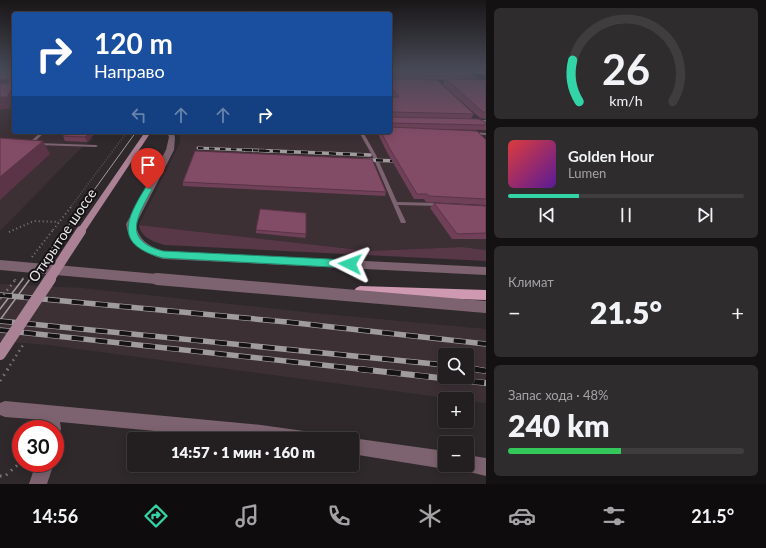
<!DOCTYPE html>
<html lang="ru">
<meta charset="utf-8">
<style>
:root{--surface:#231f21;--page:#2f2c2e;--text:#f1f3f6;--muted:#a3a2a5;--line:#403d3f;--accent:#33d4a8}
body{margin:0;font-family:Lato,sans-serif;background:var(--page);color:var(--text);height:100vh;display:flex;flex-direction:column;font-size:15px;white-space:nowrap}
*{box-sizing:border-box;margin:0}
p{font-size:13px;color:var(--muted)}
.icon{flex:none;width:22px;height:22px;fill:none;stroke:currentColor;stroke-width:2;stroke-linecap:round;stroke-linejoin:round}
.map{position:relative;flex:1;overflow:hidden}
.side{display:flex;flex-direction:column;gap:8px;padding:8px;background:#131112;width:280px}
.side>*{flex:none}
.guide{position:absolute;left:12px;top:12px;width:380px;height:122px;border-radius:4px;box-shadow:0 2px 10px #0003,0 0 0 1px var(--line);background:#1a4fa0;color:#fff;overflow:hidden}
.fabs{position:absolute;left:438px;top:348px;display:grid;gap:8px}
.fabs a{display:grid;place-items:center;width:36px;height:36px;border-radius:4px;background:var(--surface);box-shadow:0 2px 10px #0003,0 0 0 1px var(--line);font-size:20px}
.speed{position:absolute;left:12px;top:420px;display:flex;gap:8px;font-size:20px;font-weight:700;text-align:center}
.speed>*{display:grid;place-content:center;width:52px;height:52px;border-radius:50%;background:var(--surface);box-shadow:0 2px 10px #0003,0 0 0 1px var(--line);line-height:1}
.speed .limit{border:6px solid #d22;background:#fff;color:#111}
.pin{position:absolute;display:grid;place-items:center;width:34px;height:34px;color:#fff;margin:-41px -17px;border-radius:50% 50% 50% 0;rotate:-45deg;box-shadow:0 0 4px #0007}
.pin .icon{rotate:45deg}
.me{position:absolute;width:44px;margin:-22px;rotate:273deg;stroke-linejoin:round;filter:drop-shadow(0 0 3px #0008)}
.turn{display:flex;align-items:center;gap:14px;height:84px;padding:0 16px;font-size:18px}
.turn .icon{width:52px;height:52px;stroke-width:2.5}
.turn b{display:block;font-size:28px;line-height:34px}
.lanes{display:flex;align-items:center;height:38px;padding:0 16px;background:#0003;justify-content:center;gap:20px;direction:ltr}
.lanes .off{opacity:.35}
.big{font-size:30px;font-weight:800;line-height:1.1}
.side .card{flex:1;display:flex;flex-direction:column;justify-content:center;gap:6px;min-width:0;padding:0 14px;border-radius:6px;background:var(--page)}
.side .dial{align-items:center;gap:0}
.dial svg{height:104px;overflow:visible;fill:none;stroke:var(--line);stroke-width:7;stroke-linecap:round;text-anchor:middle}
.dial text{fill:var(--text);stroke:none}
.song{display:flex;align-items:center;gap:12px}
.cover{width:48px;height:48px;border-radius:6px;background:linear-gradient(135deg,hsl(0 70% 55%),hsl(270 70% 35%))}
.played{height:4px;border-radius:2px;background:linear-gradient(90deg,var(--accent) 30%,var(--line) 30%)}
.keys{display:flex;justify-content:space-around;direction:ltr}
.heat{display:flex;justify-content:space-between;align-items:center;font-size:22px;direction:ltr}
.charge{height:6px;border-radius:3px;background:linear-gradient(90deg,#34c759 48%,var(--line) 0)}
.trip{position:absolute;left:127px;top:432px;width:232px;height:40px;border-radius:4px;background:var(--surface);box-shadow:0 2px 10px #0003,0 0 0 1px var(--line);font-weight:800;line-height:40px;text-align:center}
.dock{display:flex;height:64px;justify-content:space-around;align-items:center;background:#0e0c0d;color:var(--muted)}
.dock .icon{width:28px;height:28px}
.dock .current{color:var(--accent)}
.dock b{font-size:18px;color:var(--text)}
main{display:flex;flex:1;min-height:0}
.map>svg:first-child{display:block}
</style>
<main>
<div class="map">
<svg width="486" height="484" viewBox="0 0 486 484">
<rect width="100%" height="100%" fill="#2f292c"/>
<g fill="#3c3035" fill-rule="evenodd">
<path d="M0 70H14V132H96L90 138 93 139 90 142 83 146 0 231Z"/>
<path d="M390 75 486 77V250L462 247 369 251 139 225 180 143V132H390Z"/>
<path d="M0 284 82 288 314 313 486 329V403L467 401V399H454L48 345 0 341ZM445 355H467V377H445Z"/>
</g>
<path fill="#583747" d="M139 225 369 251 462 247 486 250V261L165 245C154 242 141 238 139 225Z"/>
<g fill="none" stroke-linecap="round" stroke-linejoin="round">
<path stroke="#7d787b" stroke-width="1.5" stroke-dasharray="0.5 2" stroke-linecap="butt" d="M70 208 127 132"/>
<g stroke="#7d787b" stroke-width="2" stroke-dasharray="1 3" stroke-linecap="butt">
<path d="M53 230 71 207"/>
<path d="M9 232 34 221 59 222"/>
</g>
<path stroke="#7d787b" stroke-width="3" stroke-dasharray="1.5 5" stroke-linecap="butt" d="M0 476H5L21 462"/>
<g fill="#7d636f" fill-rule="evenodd">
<path d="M475 120H486V122H476L474 121Z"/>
<path d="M41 132H45L32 144H30V142Z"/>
<path d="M359 132H363L376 155 397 202 438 203 440 204V206L398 205 406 222 405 223H401L372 155Z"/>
<path d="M471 132 486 133V135L472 134H471Z"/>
<path d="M37 143 96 145 98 146 96 147 38 145 36 144Z"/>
</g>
<g fill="#7d636f" fill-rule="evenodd">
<path d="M390 70 486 72V74L390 72Z"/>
<path d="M167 132H173L175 137 174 150 136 224C138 240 149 246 163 251L486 267V275L163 259C144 253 129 245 126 224L166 150 169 137Z"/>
<path d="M5 401 261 425 304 431 310 433 312 439H239L60 422 61 429 59 435 55 436V429H45L44 420 5 417 0 415V403Z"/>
<path d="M352 438 445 451V465H451L445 469 352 454V439H349Z"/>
<path d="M467 455 486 458V476L461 470 459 465H467Z"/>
<path d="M36 463H54L47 484H29Z"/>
</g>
<path fill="#ab8295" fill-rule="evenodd" d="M145 132H151L84 233H78L76 231 78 229Z"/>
<path fill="#cf99b2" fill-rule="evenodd" d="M360 286 486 290V300L360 296 356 294 354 291 356 288Z"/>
<g stroke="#a09c9e" stroke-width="1">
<path d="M22 280 23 278"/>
<path d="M29 280 136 132"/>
</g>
<g stroke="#a09c9e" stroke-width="1.5">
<path d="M0 309 23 279"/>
<path d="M0 320 30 279"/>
</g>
<g stroke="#a09c9e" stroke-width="2">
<path id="rail-far4" d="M390 96 404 97"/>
</g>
<g stroke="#a09c9e" stroke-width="3">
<path id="rail-far3" d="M198 148 270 151"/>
</g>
<g stroke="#a09c9e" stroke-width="3.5">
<g id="rail-far2">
<path d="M245 150 370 155"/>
<path d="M362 160 402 161"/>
</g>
</g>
<g stroke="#a09c9e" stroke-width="5.5">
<g id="rail-far1">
<path d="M0 295 287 322 486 344"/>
<path d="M0 321 445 365"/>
<path d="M0 330 368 370"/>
<path d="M467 368 481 370"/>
</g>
</g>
<g stroke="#a09c9e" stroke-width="6">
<g id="rail">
<path d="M359 369 486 383"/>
<path d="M474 369 486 371"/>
</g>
</g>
<use href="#rail-far4" stroke="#161314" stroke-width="1.5" stroke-dasharray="4.5" stroke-linecap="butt"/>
<use href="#rail-far3" stroke="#161314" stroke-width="2" stroke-dasharray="5.5" stroke-linecap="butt"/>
<use href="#rail-far2" stroke="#161314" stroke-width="2.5" stroke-dasharray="7" stroke-linecap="butt"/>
<use href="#rail-far1" stroke="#161314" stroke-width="4" stroke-dasharray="12" stroke-linecap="butt"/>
<use href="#rail" stroke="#161314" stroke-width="5" stroke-dasharray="14" stroke-linecap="butt"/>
<g stroke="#7d787b" stroke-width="2" stroke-dasharray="1 3" stroke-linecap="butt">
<path d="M32 257 53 230"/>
<path d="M15 280 16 278"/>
</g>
<g stroke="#7d787b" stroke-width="2.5" stroke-dasharray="1.5 4" stroke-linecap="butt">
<path d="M0 299 16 279"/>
<path d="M7 370 23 345"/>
</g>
<path stroke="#7d787b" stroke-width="3" stroke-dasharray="1.5 5" stroke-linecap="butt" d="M0 381 8 369"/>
<path stroke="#7d636f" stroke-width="10" d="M0 265 168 280"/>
<path stroke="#7d636f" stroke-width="12" d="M157 279 486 307"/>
<path stroke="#ab8295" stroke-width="10" d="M49 280 81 231"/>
<path stroke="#ab8295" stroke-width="12" d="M0 354 50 279"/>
</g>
<g fill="#704058">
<path d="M390 72 476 77 474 80H486V119L480 118 443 85 445 80 391 79 474 114 471 118 486 123V122V130L423 129 486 140V205L426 202 424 199H414L388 154 377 132H390V97H394L390 92Z"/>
<path d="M68 132H96L87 142 65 141 63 136Z"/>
<path d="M183 182 386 192 385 196 183 186Z"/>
<path d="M434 203 486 206V239H452L430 208Z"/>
<path d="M256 230 306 234 305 238 256 233Z"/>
</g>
<g fill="#5b3447">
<path d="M8 79 13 87 14 85V108L0 110V80Z"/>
<path d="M90 132H96L87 142 85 137Z"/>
<path d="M43 141 50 154 0 200V177Z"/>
</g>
<g fill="#824b66" stroke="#5b3447">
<path d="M0 70H14V85L7 97H0V84L8 83 9 80 8 79 0 80Z"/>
<path d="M468 71 476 77 391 74 390 78V72L422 73Z"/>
<path d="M390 78 391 79 437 80 474 114 392 112 390 115 392 117 479 119 486 123V125L392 123 391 127 477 131 486 140V199L429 196 427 194H417L390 149 381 132H390V97H399L390 86Z"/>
<path d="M446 79 486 80V112H483Z"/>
<path d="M68 132H90L85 137 63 136Z"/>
<path d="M0 138 43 141 0 177Z"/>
<path d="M195 151 372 159 386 192 183 182Z"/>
<path d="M434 203 486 206V233L457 234Z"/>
<path d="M260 209 306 213V234L256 230Z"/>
</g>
<linearGradient id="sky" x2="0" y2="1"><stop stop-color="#1a1718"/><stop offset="0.51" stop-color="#474956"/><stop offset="1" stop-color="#474956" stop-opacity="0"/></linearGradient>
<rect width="486" height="137" fill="url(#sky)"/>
<path fill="#33d4a8" stroke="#218a6d" d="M146 187 152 189C138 216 121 240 163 251L350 260 355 264 350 268 163 258C115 245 124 222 146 187Z"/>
<g text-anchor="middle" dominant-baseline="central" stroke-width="4" stroke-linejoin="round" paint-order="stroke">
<g font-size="14" fill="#ebe7e9" stroke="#161314">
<text transform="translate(62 235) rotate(-56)">Открытое шоссе</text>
</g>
</g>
</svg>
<div class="fabs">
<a><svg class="icon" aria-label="search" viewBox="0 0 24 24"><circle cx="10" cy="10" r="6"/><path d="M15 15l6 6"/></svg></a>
<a>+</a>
<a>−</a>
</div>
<div class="speed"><div class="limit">30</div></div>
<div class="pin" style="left:148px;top:189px;background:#d93025"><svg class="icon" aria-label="arrive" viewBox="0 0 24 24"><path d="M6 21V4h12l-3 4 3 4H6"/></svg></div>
<svg class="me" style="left:350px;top:264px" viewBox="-20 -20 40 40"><path d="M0-17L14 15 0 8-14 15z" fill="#33d4a8" stroke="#fff" stroke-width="4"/></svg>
<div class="trip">14:57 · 1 мин · 160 m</div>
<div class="guide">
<div class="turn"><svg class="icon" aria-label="right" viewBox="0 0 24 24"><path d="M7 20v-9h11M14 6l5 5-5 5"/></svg><div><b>120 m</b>Направо</div></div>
<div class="lanes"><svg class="icon off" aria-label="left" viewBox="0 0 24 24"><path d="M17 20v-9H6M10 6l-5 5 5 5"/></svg><svg class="icon off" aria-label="ahead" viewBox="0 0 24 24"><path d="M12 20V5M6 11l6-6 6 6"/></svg><svg class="icon off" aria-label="ahead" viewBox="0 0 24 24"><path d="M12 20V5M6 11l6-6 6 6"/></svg><svg class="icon" aria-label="right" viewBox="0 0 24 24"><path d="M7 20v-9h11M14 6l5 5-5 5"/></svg></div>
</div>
</div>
<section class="side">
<div class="card dial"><svg viewBox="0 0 100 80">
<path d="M14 69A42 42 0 1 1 86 69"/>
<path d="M14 69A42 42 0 0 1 9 37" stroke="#33d4a8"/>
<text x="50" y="56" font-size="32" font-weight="700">26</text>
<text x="50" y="72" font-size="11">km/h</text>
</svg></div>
<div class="card">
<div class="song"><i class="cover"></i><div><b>Golden Hour</b><p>Lumen</p></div></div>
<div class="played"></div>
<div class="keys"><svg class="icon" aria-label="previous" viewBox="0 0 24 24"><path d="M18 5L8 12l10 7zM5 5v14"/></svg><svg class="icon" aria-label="pause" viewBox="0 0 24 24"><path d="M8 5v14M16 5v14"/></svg><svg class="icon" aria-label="next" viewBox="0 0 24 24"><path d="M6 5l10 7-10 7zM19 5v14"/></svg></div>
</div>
<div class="card"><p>Климат</p>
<div class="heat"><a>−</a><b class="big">21.5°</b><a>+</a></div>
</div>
<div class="card"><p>Запас хода · 48%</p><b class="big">240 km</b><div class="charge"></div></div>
</section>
</main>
<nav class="dock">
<b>14:56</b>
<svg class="icon current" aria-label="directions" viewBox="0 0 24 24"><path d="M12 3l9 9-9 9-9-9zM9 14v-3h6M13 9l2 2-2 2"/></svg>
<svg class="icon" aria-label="music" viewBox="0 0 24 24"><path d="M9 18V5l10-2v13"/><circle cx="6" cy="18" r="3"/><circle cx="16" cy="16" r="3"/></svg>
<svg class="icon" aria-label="phone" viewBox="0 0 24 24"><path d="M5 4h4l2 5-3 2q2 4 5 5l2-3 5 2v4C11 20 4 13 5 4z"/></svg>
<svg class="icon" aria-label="climate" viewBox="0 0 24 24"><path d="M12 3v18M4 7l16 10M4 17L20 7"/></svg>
<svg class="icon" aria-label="car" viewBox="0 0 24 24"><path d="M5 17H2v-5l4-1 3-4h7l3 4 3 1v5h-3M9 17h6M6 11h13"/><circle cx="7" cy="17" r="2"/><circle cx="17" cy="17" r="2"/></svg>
<svg class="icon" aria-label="filters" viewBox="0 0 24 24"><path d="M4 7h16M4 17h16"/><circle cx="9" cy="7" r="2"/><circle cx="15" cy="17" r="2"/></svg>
<b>21.5°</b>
</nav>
